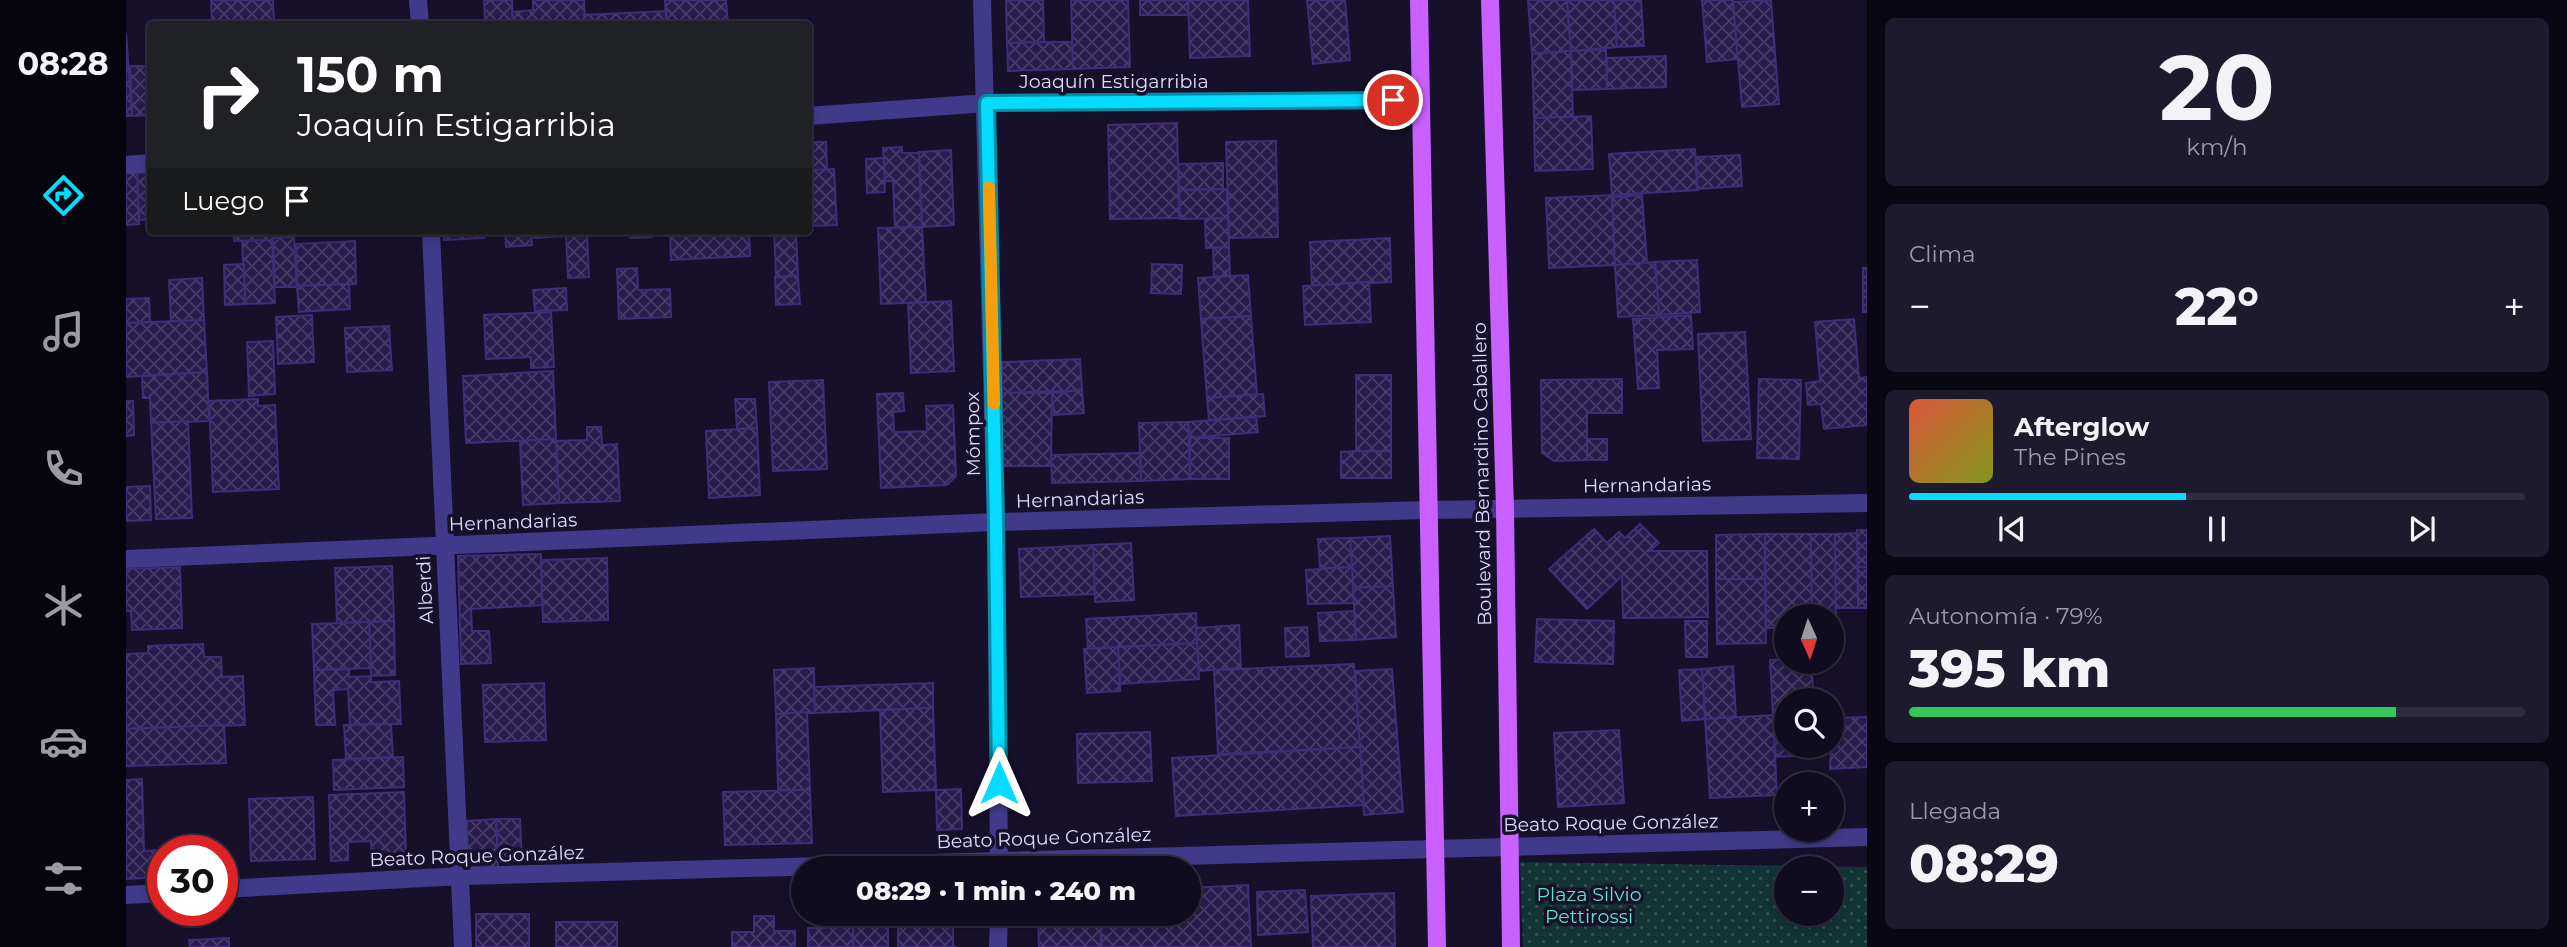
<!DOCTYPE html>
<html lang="es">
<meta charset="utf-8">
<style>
:root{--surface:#100c20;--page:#1e1a2d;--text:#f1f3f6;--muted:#9c9ba5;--line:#302c3e;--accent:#05dbff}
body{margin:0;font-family:Montserrat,sans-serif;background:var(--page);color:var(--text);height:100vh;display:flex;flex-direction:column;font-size:26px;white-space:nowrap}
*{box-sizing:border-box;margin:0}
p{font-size:23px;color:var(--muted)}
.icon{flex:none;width:38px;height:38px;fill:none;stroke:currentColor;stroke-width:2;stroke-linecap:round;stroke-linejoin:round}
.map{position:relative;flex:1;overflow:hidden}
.details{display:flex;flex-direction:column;gap:18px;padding:18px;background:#090712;width:700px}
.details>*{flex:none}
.hud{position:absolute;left:21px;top:21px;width:665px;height:214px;border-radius:7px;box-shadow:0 4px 10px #0003,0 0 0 2px var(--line);background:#202124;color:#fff;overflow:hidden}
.needle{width:46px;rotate:177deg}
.buttons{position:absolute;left:1648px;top:604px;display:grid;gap:14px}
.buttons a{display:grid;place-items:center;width:70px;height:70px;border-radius:50%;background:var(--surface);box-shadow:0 4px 10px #0003,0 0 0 2px var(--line);font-size:35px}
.speed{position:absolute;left:21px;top:835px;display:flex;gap:14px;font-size:35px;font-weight:700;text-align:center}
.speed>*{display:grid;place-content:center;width:91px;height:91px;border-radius:50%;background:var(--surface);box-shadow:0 4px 10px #0003,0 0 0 2px var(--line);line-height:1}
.speed .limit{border:10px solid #d22;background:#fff;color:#111}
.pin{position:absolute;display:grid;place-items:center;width:60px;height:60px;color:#fff;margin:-30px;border:4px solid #fff;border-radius:50%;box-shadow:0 2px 7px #0007}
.me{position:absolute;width:77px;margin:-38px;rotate:0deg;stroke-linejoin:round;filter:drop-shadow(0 0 5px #0008)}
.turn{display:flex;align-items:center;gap:24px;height:147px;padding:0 35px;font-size:32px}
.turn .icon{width:91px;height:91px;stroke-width:2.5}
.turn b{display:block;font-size:49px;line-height:60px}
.then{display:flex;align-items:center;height:66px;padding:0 35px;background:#0003;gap:14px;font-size:26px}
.big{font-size:52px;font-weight:800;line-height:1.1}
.details .card{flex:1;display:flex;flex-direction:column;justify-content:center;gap:10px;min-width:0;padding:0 24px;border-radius:10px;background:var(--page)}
.details .dial{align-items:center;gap:0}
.dial b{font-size:91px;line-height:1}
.song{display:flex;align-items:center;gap:21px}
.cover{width:84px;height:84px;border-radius:10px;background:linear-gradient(135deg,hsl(10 70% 55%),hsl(70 70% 35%))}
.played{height:7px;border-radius:4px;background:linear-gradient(90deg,var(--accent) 45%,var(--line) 45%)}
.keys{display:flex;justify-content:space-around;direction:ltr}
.heat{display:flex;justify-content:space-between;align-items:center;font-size:38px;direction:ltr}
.charge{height:10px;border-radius:5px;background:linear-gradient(90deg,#34c759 79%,var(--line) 0)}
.trip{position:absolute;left:665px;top:856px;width:410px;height:70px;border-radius:35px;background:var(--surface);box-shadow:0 4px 10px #0003,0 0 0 2px var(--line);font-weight:800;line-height:70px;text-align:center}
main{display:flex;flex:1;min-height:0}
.menu{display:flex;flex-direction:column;width:126px;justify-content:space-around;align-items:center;background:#06050d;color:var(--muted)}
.menu .icon{width:49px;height:49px}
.menu .on{color:var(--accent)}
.menu b{font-size:32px;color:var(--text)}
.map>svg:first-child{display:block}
</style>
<main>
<nav class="menu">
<b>08:28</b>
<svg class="icon on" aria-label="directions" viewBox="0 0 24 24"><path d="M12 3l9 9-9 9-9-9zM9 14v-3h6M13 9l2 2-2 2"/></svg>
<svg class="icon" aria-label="music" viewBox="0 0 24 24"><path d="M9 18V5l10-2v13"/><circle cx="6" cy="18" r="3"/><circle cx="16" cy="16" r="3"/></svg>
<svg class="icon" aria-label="phone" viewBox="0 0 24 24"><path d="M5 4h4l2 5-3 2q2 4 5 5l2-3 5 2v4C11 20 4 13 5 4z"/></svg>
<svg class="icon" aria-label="climate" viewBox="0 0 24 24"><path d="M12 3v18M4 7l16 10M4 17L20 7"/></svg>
<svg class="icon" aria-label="car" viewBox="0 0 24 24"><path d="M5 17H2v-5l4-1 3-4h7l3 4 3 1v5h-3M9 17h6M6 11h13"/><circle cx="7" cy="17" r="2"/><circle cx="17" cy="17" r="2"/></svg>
<svg class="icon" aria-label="filters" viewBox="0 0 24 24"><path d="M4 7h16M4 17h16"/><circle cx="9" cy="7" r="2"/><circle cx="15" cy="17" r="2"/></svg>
</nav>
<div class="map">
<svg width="1741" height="947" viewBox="0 0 1741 947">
<defs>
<pattern id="grass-dots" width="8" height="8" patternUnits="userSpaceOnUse" patternTransform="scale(1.75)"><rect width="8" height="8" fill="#133434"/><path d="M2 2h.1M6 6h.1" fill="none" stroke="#355152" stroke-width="1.8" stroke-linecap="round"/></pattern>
<pattern id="building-cross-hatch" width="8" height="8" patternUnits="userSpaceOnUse" patternTransform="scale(1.75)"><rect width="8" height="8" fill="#271c4b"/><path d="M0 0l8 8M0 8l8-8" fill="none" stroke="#463c66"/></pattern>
</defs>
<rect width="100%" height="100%" fill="#16102a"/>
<path fill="url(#grass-dots)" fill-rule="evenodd" d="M1394 862 1741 867V947H1397ZM1661 868H1706V914H1661Z"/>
<g fill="url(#building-cross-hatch)" stroke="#3f2d78" stroke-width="2">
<path d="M85 0H147L148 24H86Z"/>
<path d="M358 0H386L387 24H359Z"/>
<path d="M407 0H458L459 24H387L386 12 407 10Z"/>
<path d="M539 0H600L602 24H540Z"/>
<path d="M880 0H917L918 42 881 43Z"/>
<path d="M945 0H1002L1004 67 947 69Z"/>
<rect x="1014" y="0" width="48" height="15"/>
<path d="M1062 0H1122L1124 56 1064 58Z"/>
<path d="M1181 0H1219L1224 60 1187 64Z"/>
<path d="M1402 0H1441L1445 51 1406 54Z"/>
<path d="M1441 0H1488L1491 47 1445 51Z"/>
<path d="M1488 0H1515L1518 46 1491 47Z"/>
<path d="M1576 0H1607L1612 59 1581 62Z"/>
<path d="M1645 0 1653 104 1616 107 1607 2Z"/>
<path d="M540 11V24H459L458 15Z"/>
<path d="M0 33 6 116H0Z"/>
<path d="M918 42H946L947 69 882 71 881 43Z"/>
<path d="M1480 50 1481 89 1446 90 1445 51Z"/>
<path d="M1445 51 1447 117 1408 118 1406 54Z"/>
<path d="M1540 56V87L1481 89V58Z"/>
<path d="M4 66H24V115L6 116Z"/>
<path d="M1465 116 1467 169 1409 171 1408 118Z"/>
<path d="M1051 123 1053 218 984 219 982 125Z"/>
<path d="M1150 141 1152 237 1103 238 1100 142Z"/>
<path d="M682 142H700L701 170H682Z"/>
<path d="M776 147V153H793L796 227 769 228 767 181H759L757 148Z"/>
<path d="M1569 149 1572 190 1486 195 1483 154Z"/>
<path d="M825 150 828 225 796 227 793 152Z"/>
<path d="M1614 155 1616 186 1571 189 1570 157Z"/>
<path d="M758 158 759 192 741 193 740 159Z"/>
<path d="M1097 163V189L1053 190 1052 164Z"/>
<path d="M708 169 711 225 682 226V170Z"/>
<path d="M24 172V219L13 220 11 173Z"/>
<path d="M0 173H11L13 224 0 225Z"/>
<path d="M1101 189 1102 218 1054 219 1053 190Z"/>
<path d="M1486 195 1489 265 1423 268 1420 198Z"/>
<path d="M1516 195 1521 263 1489 265 1486 197Z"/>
<path d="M1102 218 1103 247 1080 248 1079 219Z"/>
<path d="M796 227 800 302 755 304 752 228Z"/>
<path d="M107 231H146V240L108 241Z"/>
<path d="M318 231H357L358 238 318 240Z"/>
<path d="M379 231H405L406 245 380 247Z"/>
<path d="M408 231H440V236L408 238Z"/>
<path d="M440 231H486V232L440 234Z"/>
<path d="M504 231H525L526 237 504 238Z"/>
<path d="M544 231H623L624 256 545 260Z"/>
<path d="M648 231H670L672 276 650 277Z"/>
<path d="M461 233 463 277 442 278 440 234Z"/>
<path d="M168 237 171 287H149L147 238Z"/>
<path d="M1264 238 1265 282 1186 286 1184 242Z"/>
<path d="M146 240 149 303 119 304 116 241Z"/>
<path d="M229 241 230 284 171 286 170 244Z"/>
<path d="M1103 247 1104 276 1088 277 1087 248Z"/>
<path d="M1571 260 1574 312 1533 315 1529 262Z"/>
<path d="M1529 262 1533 315 1492 317 1489 265Z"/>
<path d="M118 264 119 304 99 305 98 265Z"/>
<path d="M1026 264 1056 265 1055 294 1025 293Z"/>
<path d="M511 268 512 290 544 289 545 317 493 319 491 269Z"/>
<rect x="1737" y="268" width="4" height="44"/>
<path d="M1122 275 1125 316 1075 319 1072 278Z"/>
<path d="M672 276 674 304 650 305 649 277Z"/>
<path d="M76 278 78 320 45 321 43 280Z"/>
<path d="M1243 282 1245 322 1179 325 1177 286Z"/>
<path d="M223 284 224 309 173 312 171 286Z"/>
<path d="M440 288 441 310 409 311 407 290Z"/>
<path d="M23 298 24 322 0 323V299Z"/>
<path d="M825 301 828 371 785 373 782 303Z"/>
<path d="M425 312 428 367 405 368V357L360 359 358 315Z"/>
<path d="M186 315 188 362 152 364 150 317Z"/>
<path d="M1565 315 1567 349 1531 350 1533 388 1512 389 1507 319Z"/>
<path d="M1125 316 1131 395 1081 398 1075 319Z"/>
<path d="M1728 319 1733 378 1741 377V425L1698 429 1695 404 1682 405 1680 383 1694 381 1689 322Z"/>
<path d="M78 320 81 372 0 377V323Z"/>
<path d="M263 326 266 370 221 372 219 328Z"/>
<path d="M1619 332 1625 439 1577 441 1572 334Z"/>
<path d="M147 341 149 394 123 396 121 342Z"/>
<path d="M954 359 956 390 876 393V362Z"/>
<path d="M427 371 430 439 340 443 337 376Z"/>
<path d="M81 372 83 421 25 423 24 398H17L16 376Z"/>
<rect x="1230" y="375" width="35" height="76"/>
<path d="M1496 379V413H1461V460L1428 461 1416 453 1415 380Z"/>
<path d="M1633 379 1675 380 1673 459 1631 458Z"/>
<path d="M697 380 701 469 647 471 643 382Z"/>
<path d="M956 390 958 413 928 415 926 393Z"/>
<path d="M777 393 778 411 767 412 768 432 801 431 800 406 827 405 830 476 821 485 755 488 751 394Z"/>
<path d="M876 393H926L925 466H875Z"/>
<path d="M1137 394 1139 416 1083 420 1081 398Z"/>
<path d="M132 399V406L149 405 153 489 87 492 83 401Z"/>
<path d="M609 399H629L631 428 611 429Z"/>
<path d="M0 401H7L8 435 0 436Z"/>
<path d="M1130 417 1132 432 1064 438 1062 422Z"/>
<path d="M62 421 66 518 30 519 25 423Z"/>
<path d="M1062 422 1064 479 1015 481 1013 423Z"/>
<path d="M461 427H475L476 445 491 444 494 501 433 503 430 441 461 440Z"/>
<path d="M631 428 634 495 583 498 580 431Z"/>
<rect x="1064" y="438" width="39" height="41"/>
<path d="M430 439 433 503 397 505 394 441Z"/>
<rect x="1461" y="439" width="20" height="21"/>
<path d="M1230 451H1265V478H1215V452Z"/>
<path d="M1014 453 1015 481 926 483 925 455Z"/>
<path d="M24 486 25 520 0 521V487Z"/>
<path d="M1514 524 1533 543 1524 551H1581L1582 617 1497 618 1496 576 1461 609 1423 569 1468 529 1481 543 1493 532 1499 538Z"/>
<path d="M1731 530H1741V567H1732Z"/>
<path d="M1731 533 1732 608H1709V534Z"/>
<path d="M1639 534V579H1590V535Z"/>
<path d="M1639 534H1685L1686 616H1661V628H1640Z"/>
<path d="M1685 534H1709L1710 635H1706V616H1686Z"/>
<path d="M1264 536 1267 586 1227 588 1224 538Z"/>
<path d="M1224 538 1226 567 1194 568 1192 539Z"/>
<path d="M1005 543 1008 600 969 602 967 545Z"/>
<path d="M967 545 969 594 895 597 893 549Z"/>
<path d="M415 554 417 605 345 609 346 631H363L365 663 335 664 332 556Z"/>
<path d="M481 558 482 620 417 622 415 560Z"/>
<path d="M266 566 268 621 211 623 209 568Z"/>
<path d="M54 567 56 628 6 630 5 611H0V569Z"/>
<path d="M1226 567 1228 603 1182 604 1180 570Z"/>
<rect x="1732" y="567" width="9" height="41"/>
<path d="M1590 579H1639L1640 643 1591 644Z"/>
<path d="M1267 586 1270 637 1230 640 1227 588Z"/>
<path d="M1228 611 1230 640 1194 641 1192 613Z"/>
<path d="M1070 613 1071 643 962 649 960 619Z"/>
<path d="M1411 619 1488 621 1487 664 1409 662Z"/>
<path d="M268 621 269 675 245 676 243 622Z"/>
<path d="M1559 621H1581V657H1560Z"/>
<path d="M243 622 245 668 188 670 186 624Z"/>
<path d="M1113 625 1115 668 1073 671 1070 628Z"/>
<path d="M1181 627 1183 656 1160 657 1159 628Z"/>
<path d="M1071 643 1073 679 994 684 992 647Z"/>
<path d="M77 644 78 657H95L96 677 117 676 119 725 0 729V654L22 653V646Z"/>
<path d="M992 647 994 691 961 693 958 649Z"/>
<path d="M1661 659V662H1685L1688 700H1661V714L1647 715 1644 660Z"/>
<path d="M1228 664 1234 747 1092 754 1088 670Z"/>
<path d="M1607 666 1610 718 1579 719 1576 669Z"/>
<path d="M688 668 689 713 650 714 648 670Z"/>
<path d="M223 669V677L245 676V682L273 681 275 724 224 725 222 689 207 690 209 725H190L188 670Z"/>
<path d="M1266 669 1277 812 1238 815 1229 671Z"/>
<path d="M1576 669 1579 719 1556 721 1553 670Z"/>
<path d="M418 683 420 740 359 742 357 685Z"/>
<path d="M807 683V708L689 713 688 687Z"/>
<path d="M807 708 810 790 757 792 754 710Z"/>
<path d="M681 712 684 790H652L650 714Z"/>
<path d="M1661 714V746H1688L1689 755 1649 757 1647 715Z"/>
<path d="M1647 715 1651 795 1584 798 1579 719Z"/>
<path d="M1741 717V767L1704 769 1706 718Z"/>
<path d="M265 724 267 757 220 759 218 725Z"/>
<path d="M98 725 100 763 0 766V729Z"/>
<path d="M1493 730 1498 803 1432 807 1428 733Z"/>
<path d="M1024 732 1026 781 952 783 951 734Z"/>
<path d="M1234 747 1238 805 1050 816 1046 758Z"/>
<path d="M277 757 278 787 208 790 207 760Z"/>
<path d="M16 779 18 851 35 850 36 877 0 879V780Z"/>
<path d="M835 789 836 829 811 830 810 790Z"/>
<path d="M684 790 686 843 599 845 597 792Z"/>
<path d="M278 792 280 860 246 861 245 841 222 842V860L205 861 203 795Z"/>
<path d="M187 797 189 859 125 861 123 799Z"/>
<path d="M370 819H394L396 861 372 862Z"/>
<path d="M370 819 372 868 342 869 341 821Z"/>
<path d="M1122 885 1125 947H976L974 914H1062V888Z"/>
<path d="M1179 890 1182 932 1132 935 1131 892Z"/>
<path d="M1268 893 1269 947H1187L1185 896Z"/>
<rect x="350" y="914" width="53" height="33"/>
<rect x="727" y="914" width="35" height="33"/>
<path d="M784 914H827V918L784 919Z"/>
<path d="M912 914H974L975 947H913Z"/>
<path d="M628 916H648V931H669V947H606V932H628Z"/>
<path d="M827 918V946L830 947H772V919Z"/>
<rect x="430" y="922" width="61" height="25"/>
<path d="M727 927V947H682V928Z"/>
<path d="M103 938V947H64L63 940Z"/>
</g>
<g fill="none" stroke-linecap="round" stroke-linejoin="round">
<g stroke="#413a8a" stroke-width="18">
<path d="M292 0 294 24"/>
<path d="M856 0 870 522 873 868"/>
<path d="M682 116 861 103 1294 100"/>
<path d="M0 165 24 163"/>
<path d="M305 231 337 947"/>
<path d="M0 559 870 522 1302 510 1741 503"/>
<path d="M96 889 335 876 1741 837"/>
<path d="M0 895 37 893"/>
<path d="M872 947 873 914"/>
</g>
<g stroke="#ca60ff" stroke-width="18">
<path d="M1293 0 1311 947"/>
<path d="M1364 0 1379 509 1385 947"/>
</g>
</g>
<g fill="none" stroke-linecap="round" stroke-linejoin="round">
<g stroke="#038ea6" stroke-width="18">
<path id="route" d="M873 783 870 523 861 103 1267 100"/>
</g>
<use href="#route" stroke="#05dbff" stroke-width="12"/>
<path stroke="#f59e0b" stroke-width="12" d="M863 187 868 404"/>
</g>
<g text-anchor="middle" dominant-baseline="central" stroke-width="7" stroke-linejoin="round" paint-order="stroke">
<g font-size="19" fill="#dfd9ff" stroke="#16102a">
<text x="988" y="81">Joaquín Estigarribia</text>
<text transform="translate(847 434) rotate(-91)">Mómpox</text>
<text transform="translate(1356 474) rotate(-91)">Boulevard Bernardino Caballero</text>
<text transform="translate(1521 485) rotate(-1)">Hernandarias</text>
<text transform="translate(954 499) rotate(-2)">Hernandarias</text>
<text transform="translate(387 522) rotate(-2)">Hernandarias</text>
<text transform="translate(299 590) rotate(-93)">Alberdi</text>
<text transform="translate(1485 823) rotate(-1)">Beato Roque González</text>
<text transform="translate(918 838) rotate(-2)">Beato Roque González</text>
<text transform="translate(351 856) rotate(-2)">Beato Roque González</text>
</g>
<g font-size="19" fill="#62e2c8" stroke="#16102a">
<text x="1463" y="894">Plaza Silvio<tspan x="1463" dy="22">Pettirossi</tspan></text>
</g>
</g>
</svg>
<div class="buttons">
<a><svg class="needle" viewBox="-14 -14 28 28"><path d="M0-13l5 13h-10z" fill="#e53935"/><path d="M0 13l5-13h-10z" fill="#9c9ba5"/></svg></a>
<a><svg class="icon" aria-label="search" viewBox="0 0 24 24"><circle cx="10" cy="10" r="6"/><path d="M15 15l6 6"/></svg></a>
<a>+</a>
<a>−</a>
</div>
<div class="speed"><div class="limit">30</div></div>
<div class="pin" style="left:1267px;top:100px;background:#d93025"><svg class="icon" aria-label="arrive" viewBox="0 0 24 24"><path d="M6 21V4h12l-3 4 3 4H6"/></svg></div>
<svg class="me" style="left:873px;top:783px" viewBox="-20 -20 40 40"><path d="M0-17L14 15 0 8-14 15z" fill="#05dbff" stroke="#fff" stroke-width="4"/></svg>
<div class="trip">08:29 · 1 min · 240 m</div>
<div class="hud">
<div class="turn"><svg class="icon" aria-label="right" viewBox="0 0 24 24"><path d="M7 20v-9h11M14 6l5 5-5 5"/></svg><div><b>150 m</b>Joaquín Estigarribia</div></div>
<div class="then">Luego<svg class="icon" aria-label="arrive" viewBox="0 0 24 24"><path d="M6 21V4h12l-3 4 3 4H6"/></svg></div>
</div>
</div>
<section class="details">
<div class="card dial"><b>20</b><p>km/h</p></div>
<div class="card"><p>Clima</p>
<div class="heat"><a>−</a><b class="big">22°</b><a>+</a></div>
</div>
<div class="card">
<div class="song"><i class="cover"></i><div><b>Afterglow</b><p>The Pines</p></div></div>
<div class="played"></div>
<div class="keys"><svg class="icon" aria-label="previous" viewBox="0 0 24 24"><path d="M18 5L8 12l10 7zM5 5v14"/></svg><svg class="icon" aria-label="pause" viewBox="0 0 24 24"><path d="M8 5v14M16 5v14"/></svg><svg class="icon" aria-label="next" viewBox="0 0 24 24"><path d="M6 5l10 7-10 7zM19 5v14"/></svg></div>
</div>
<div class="card"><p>Autonomía · 79%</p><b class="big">395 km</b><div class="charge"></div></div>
<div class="card"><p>Llegada</p><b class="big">08:29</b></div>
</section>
</main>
